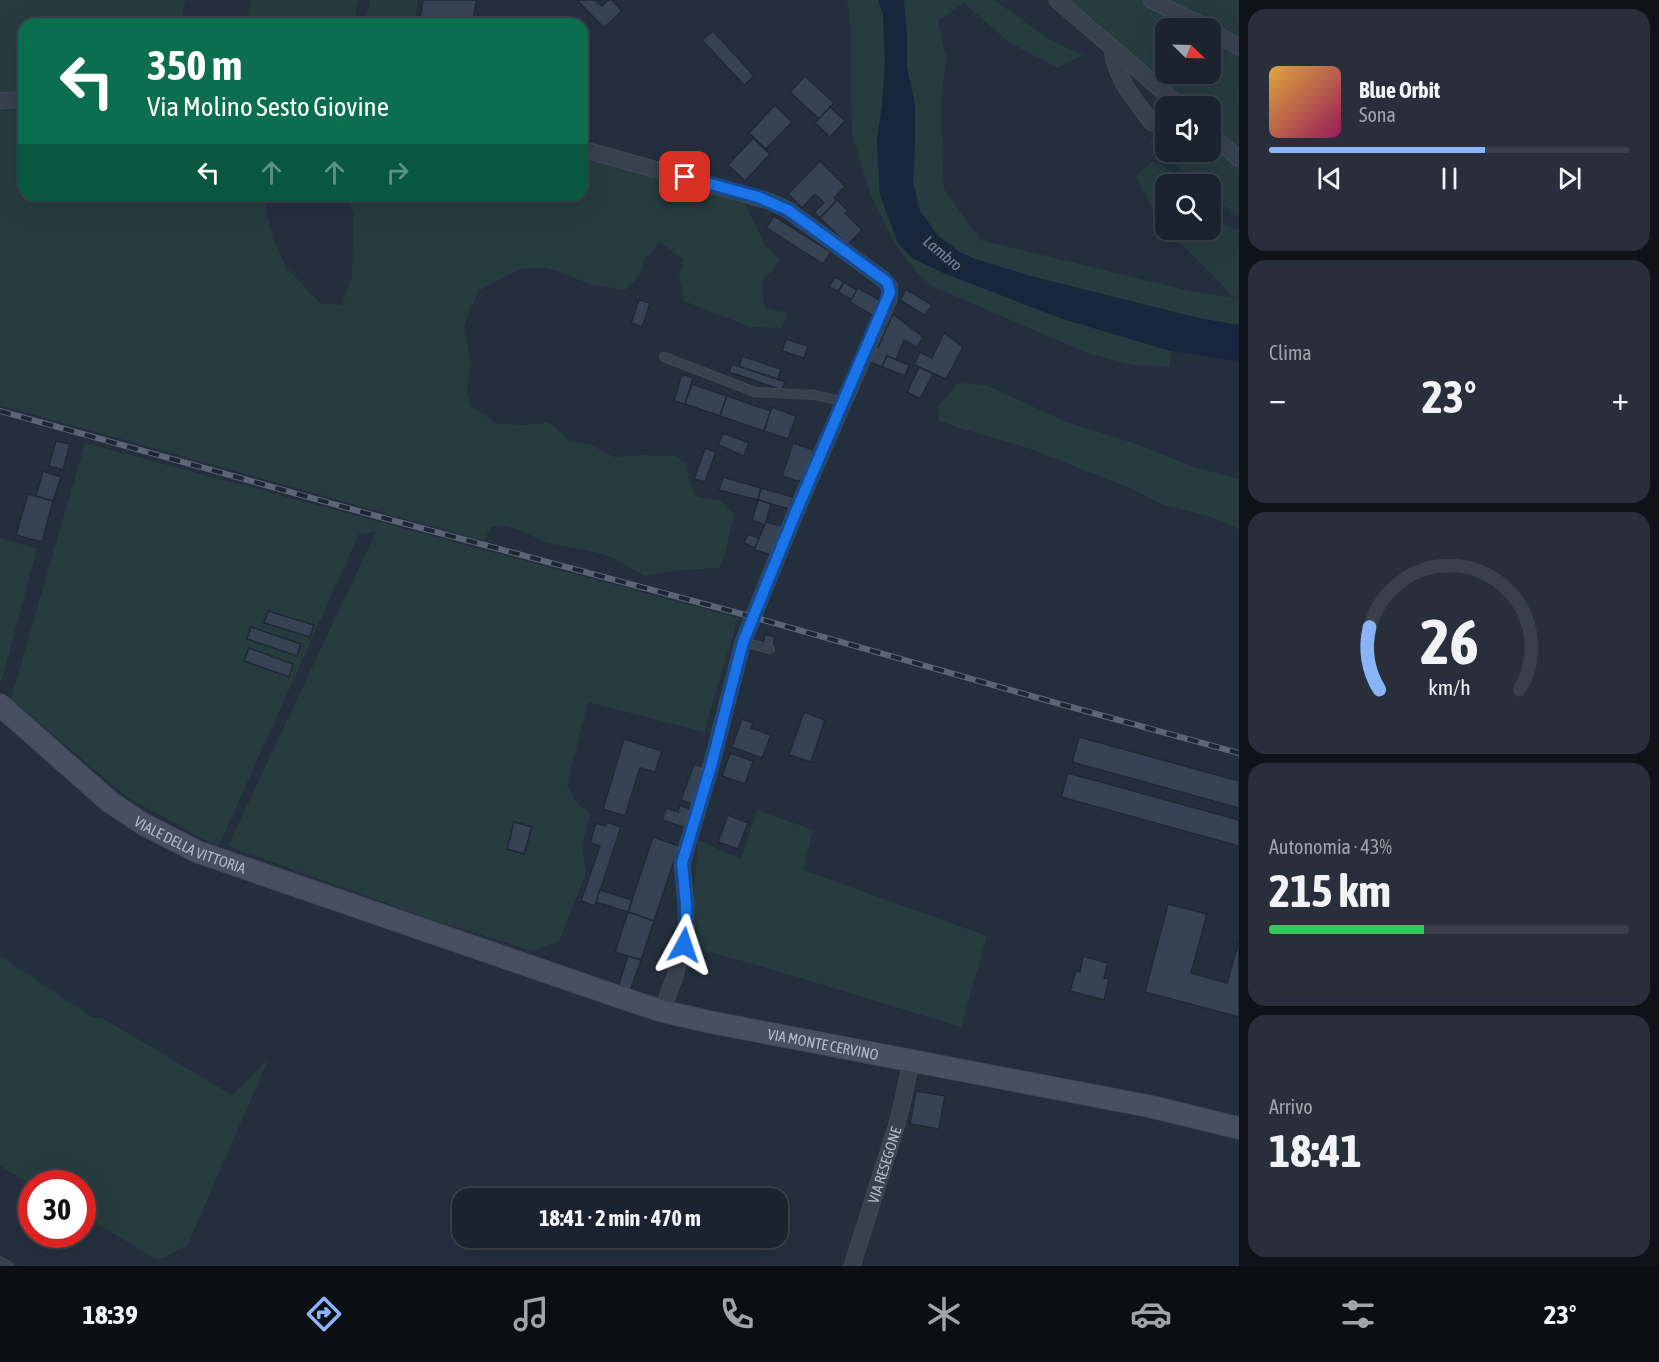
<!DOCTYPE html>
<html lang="it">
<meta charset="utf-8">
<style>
:root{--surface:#1b232e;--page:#282f3a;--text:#f1f3f6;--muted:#a0a4aa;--line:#39404a;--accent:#8ab4f8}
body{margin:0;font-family:"Asap Condensed",sans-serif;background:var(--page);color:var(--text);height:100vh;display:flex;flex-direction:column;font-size:22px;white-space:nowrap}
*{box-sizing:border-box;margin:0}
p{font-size:20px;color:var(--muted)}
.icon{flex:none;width:33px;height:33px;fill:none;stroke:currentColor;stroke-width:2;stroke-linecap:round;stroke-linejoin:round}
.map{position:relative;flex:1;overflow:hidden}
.sheet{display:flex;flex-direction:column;gap:9px;padding:9px;background:#0f1319;width:420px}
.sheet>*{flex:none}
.banner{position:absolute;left:18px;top:18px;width:570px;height:183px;border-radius:18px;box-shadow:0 6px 24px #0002,0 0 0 2px var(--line);background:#0b6e4f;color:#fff;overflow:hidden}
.needle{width:39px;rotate:113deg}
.fabs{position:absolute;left:1155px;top:18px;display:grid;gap:12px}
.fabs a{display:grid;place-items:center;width:66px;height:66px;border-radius:12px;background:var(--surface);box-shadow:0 6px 24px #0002,0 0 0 2px var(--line);font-size:30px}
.speed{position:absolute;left:18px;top:1170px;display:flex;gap:12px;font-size:30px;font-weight:700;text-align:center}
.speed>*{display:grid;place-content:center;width:78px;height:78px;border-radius:50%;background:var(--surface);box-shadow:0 6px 24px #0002,0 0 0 2px var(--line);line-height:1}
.speed .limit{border:9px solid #d22;background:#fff;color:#111}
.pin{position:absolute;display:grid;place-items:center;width:51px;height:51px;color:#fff;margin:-26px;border-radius:12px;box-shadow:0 3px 9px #0006}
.me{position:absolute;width:66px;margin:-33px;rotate:5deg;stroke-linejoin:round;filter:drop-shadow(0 0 4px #0008)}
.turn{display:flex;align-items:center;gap:21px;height:126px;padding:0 30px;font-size:27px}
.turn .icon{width:78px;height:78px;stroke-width:2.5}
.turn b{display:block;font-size:42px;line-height:51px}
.lanes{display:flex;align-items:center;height:57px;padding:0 30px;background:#0003;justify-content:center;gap:30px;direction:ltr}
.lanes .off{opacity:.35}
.big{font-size:45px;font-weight:700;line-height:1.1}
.sheet .widget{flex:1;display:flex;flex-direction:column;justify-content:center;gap:9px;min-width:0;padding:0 21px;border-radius:18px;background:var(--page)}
.sheet .dial{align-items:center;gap:0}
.dial svg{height:156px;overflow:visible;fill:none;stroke:var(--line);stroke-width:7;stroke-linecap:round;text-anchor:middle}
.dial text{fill:var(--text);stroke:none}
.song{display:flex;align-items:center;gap:18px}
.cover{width:72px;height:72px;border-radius:9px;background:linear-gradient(135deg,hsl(40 70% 55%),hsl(330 70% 35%))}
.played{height:6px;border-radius:3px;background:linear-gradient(90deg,var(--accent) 60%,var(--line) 60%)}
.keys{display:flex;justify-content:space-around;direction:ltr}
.heat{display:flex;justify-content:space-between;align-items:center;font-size:33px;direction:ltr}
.charge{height:9px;border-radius:4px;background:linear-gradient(90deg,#34c759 43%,var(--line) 0)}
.trip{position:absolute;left:452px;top:1188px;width:336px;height:60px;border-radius:18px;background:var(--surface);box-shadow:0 6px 24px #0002,0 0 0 2px var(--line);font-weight:700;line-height:60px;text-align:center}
.tabs{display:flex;height:96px;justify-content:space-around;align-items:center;background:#0b0e12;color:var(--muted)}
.tabs .icon{width:42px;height:42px}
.tabs .on{color:var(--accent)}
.tabs b{font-size:27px;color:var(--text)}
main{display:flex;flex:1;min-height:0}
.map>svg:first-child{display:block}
</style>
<main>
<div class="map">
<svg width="1239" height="1266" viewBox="0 0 1239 1266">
<rect width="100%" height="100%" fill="#242f3e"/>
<g fill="#263c3f" fill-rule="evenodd">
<path d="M0 0H185L181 24H24V92L0 96Z"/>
<path d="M251 0H358L354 24H246Z"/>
<path d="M370 0H418L414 24H365Z"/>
<path d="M847 0H878L883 13 885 61 882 107 877 138 880 195 898 243 912 258 946 274 1063 319 1171 351 1169 367 1133 365 1090 354 932 286 917 273 893 240 872 198 852 135 851 103V31Z"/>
<path d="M904 0H994L1052 41 1083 55 1058 68 1010 43 964 3 938 21 946 56 941 108 944 189 980 240 1190 291 1235 298 1200 262 1160 225 1136 176 1153 161 1187 179 1191 184H1166V230H1210L1211 211 1217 220 1239 231V325L1198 318 1030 276 975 259 961 253 938 235 920 211 913 181 915 141V104L907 68V39Z"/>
<path d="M1067 0H1239V152L1211 126 1210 106H1188ZM1166 28H1210V74H1166Z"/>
<path d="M24 109V195H268L266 207 272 236 286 267 320 303 342 305 352 277 353 215 349 197 345 195H582V155L687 183 745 204 765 245 779 259 773 271 764 278 762 291 765 308 787 313 782 328 750 327 684 301 679 278 684 260 660 242 645 258 640 275 625 290 589 284 558 271 545 268 520 269 480 290 470 309 464 327 471 365 467 392 471 406 496 423 523 425 547 422 557 429 568 441 591 445 614 457 645 455 675 456 686 464 689 483 698 497 719 500 734 514 725 555 719 568 671 571 644 576C629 566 615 557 598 553 580 548 561 547 543 541 526 534 509 521 490 528L484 541 0 405V111Z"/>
<path d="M1165 125 1166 152H1210L1211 146 1239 170V218L1211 194 1210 184H1199L1150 143Z"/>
<path d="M958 383 986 385 1064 421 1139 445 1197 468 1239 479V529L1208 516 1161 504 1130 488 1028 448 959 428 939 420V406Z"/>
<path d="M85 443 738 618 704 732 588 702 567 785 576 802 590 815 582 845 586 873 559 941 533 951 430 919 228 846 376 532 359 534 218 847 127 797 11 699Z"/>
<path d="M0 538 37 549 3 676 0 681Z"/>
<path d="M757 810 813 830 803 870 987 936 961 1027 771 969 695 948 694 887 698 840 741 859Z"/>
<path d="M0 956 93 1018H102L232 1095 268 1060 188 1244 164 1258 156 1259 83 1215 82 1184 31 1185 0 1166Z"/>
</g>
<path fill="#17263c" d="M878 0H904L907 39V68L915 104V141L913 181 920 211 938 236 961 253 975 259 1030 276 1198 318 1239 325V361L1171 351 1063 319 946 274 912 258 898 243 880 195 877 138 882 107 885 61 883 13Z"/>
<g fill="#364354" stroke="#1f2835" stroke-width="1.5">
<path d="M423 0H477L472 24H419Z"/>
<path d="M577 0H595L602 6 608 0H612L622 11 604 28Z"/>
<path d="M713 31 754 76 744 85 702 40Z"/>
<path d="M805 76 834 103 819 119 790 92Z"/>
<path d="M775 105 792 122 766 149 749 133Z"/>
<path d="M830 107 845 121 830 137 815 123Z"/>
<path d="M753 138 770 154 745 181 728 165Z"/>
<path d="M820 161 845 186 834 198 837 200 820 218 814 212 824 203 815 194 802 208 788 194Z"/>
<path d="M837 200 848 211 845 213 862 230 848 245 820 218Z"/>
<path d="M774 216 831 252 823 264 766 228Z"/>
<path d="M835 277 844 282 838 292 829 287Z"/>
<path d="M844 282 857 290 852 300 838 292Z"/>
<path d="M858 288 883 302 875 317 850 302Z"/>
<path d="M906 289 932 305 925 316 900 300Z"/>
<path d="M639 300 650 303 642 327 631 323Z"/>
<path d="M893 314 923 337 917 348 904 340 896 360 887 356 882 367 868 361 874 346 878 347Z"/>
<path d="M944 333 963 347 946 379 914 365 920 352 932 358Z"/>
<path d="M786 339 808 346 804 358 782 351Z"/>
<path d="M742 356 781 369 778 379 739 367Z"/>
<path d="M887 356 909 365 905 376 882 367Z"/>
<path d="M732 364 785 382 782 390 729 372Z"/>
<path d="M919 367 933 374 920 399 907 392Z"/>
<path d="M682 374 693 378 685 404 674 401Z"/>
<path d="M692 384 727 396 720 416 685 404Z"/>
<path d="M727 396 771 411 764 431 720 416Z"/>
<path d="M772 407 796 416 788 439 764 431Z"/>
<path d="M723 433 749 443 744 456 718 445Z"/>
<path d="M56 441 70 444 63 470 49 466Z"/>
<path d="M793 443 814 450 805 479 797 481 782 476Z"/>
<path d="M705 448 716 452 705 482 694 479Z"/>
<path d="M43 471 61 477 53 501 36 496Z"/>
<path d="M723 477 761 488 758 500 719 490Z"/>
<path d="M761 488 793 497 789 509 758 500Z"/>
<path d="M28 494 53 501 42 542 16 535Z"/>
<path d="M758 500 771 504 765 525 752 520Z"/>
<path d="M766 522 783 526 772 555 754 550Z"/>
<path d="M748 534 759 538 755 548 744 543Z"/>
<path d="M268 611 314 625 310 637 264 623Z"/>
<path d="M251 627 301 644 297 656 247 639Z"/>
<path d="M765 634 775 637 773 648 763 645Z"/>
<path d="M249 648 293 664 289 677 244 661Z"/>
<path d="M804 712 825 720 811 762 789 755Z"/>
<path d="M742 719 753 723 751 728 771 735 762 758 732 747Z"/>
<path d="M1079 737 1239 781V808L1072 762Z"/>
<path d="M624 739 662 751 655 772 640 768 625 816 603 809Z"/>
<path d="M730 753 753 761 745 784 722 776Z"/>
<path d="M694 764 707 768 694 805 681 800Z"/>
<path d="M1068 773 1239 820V846L1061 797Z"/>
<path d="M680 805 693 810 686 828 662 820 666 808 678 812Z"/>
<path d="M728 815 748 823 738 849 718 842Z"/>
<path d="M514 822 532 827 524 854 507 849Z"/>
<path d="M607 822 621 827 595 906 581 901 600 846 590 843 596 823 605 826Z"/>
<path d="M653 837 679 846 654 921 628 912Z"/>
<path d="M600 890 632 900 628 912 596 902Z"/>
<path d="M1168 904 1207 914 1191 973 1227 983 1239 940V1017L1145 992Z"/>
<path d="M628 912 654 921 641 960 615 952Z"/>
<path d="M628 956 641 960 629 994 617 990Z"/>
<path d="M1083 956 1108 963 1104 978 1109 979 1104 1000 1070 991 1076 970 1080 972Z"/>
<path d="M916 1091 945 1096 939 1129 910 1124Z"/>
</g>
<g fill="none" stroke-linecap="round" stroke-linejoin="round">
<g stroke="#414a57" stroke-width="10">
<g id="lane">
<path d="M664 357 755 392 815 395 844 402"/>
<path d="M743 642 770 649"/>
<path d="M0 1261 9 1266"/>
</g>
</g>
<g stroke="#414a57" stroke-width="17">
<g id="street">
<path d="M1057 0 1180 106"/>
<path d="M1151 0 1208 28"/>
<path d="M1210 30 1239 47"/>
<path d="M1112 47C1113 76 1136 101 1152 123"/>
<path d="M0 101 24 99"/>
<path d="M1210 134 1239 159"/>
<path d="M582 149 769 201 788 210 883 279 890 287 889 299 795 514 743 642 711 766 682 863 686 904V930L675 976 662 1011"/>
<path id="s1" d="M852 1266 897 1124 903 1100 911 1061"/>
</g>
</g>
<g stroke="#414a57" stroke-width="23">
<g id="secondary">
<path id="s2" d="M0 705 110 802 143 824 198 852 628 1000 662 1011 710 1022 1153 1107 1239 1128"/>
</g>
</g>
<use href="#lane" stroke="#38414e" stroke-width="8"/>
<use href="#street" stroke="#38414e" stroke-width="15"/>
<use href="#secondary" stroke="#465061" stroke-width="21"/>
<g stroke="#5a6575" stroke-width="6">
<path id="rail" d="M0 411 380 517 753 617 1060 704 1239 753"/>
</g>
<use href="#rail" stroke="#1d2633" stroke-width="4" stroke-dasharray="11" stroke-linecap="butt"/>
</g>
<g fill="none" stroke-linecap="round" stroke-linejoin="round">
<g stroke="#114b97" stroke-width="15">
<path id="route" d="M684 945 686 930V904L682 863 711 766 743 642 795 514 890 292 887 282 883 279 788 210 758 197 685 177"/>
</g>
<use href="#route" stroke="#1a73e8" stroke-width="10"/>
</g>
<g text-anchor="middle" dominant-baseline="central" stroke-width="6" stroke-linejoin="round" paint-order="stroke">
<g font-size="15" fill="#b4bcc9" stroke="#1d2633">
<text stroke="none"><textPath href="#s2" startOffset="238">VIALE DELLA VITTORIA</textPath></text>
<text stroke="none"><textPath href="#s2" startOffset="903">VIA MONTE CERVINO</textPath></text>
<text stroke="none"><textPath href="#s1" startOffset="106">VIA RESEGONE</textPath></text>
</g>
<g font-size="16" font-style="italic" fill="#6d86a8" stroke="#1d2633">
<text transform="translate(943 253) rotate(40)">Lambro</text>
</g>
</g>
</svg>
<div class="fabs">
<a><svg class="needle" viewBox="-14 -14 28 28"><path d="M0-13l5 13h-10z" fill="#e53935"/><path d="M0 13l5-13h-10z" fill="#a0a4aa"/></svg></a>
<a><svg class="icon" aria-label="sound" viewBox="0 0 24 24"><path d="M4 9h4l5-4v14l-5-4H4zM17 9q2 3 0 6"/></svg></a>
<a><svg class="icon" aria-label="search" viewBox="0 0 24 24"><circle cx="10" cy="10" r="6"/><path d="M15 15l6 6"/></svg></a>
</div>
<div class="speed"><div class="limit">30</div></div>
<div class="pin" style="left:685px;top:177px;background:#d93025"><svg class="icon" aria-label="arrive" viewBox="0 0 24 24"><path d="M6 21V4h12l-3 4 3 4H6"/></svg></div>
<svg class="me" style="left:684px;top:945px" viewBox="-20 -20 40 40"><path d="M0-17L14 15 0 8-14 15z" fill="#1a73e8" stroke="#fff" stroke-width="4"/></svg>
<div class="trip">18:41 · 2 min · 470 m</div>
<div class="banner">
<div class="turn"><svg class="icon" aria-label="left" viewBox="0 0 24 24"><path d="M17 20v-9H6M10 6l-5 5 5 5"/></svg><div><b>350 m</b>Via Molino Sesto Giovine</div></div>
<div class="lanes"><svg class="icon" aria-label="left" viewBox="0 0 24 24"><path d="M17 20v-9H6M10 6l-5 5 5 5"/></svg><svg class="icon off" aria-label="ahead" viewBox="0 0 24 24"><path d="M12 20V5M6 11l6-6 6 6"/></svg><svg class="icon off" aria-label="ahead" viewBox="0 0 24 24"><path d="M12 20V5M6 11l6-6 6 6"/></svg><svg class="icon off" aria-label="right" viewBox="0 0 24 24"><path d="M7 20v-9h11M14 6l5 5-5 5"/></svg></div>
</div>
</div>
<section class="sheet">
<div class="widget">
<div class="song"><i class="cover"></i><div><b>Blue Orbit</b><p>Sona</p></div></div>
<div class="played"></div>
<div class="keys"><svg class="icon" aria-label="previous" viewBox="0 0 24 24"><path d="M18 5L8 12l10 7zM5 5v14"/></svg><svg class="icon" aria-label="pause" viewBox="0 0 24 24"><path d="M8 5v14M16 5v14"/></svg><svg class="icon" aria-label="next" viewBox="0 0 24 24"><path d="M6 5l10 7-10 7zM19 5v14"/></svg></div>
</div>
<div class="widget"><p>Clima</p>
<div class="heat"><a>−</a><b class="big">23°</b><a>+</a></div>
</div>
<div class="widget dial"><svg viewBox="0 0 100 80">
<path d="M14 69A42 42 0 1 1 86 69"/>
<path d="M14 69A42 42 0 0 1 9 37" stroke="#8ab4f8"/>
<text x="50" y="56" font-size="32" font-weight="700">26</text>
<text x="50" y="72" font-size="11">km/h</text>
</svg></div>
<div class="widget"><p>Autonomia · 43%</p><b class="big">215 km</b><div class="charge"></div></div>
<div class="widget"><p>Arrivo</p><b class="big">18:41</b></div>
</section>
</main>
<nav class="tabs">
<b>18:39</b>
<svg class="icon on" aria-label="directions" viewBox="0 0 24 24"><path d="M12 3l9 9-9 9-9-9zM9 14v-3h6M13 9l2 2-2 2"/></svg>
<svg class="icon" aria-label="music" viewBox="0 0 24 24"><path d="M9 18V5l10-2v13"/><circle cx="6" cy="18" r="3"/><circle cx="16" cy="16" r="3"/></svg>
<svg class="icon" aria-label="phone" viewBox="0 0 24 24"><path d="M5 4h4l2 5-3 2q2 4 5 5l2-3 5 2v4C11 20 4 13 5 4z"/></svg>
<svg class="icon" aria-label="climate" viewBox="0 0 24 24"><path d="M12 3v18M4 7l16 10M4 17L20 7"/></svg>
<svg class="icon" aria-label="car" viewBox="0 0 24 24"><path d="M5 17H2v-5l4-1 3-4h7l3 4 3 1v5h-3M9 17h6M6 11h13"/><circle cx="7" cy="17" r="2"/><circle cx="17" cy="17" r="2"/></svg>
<svg class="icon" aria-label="filters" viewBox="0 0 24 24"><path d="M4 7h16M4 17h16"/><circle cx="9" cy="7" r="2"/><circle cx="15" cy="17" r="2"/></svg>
<b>23°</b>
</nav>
